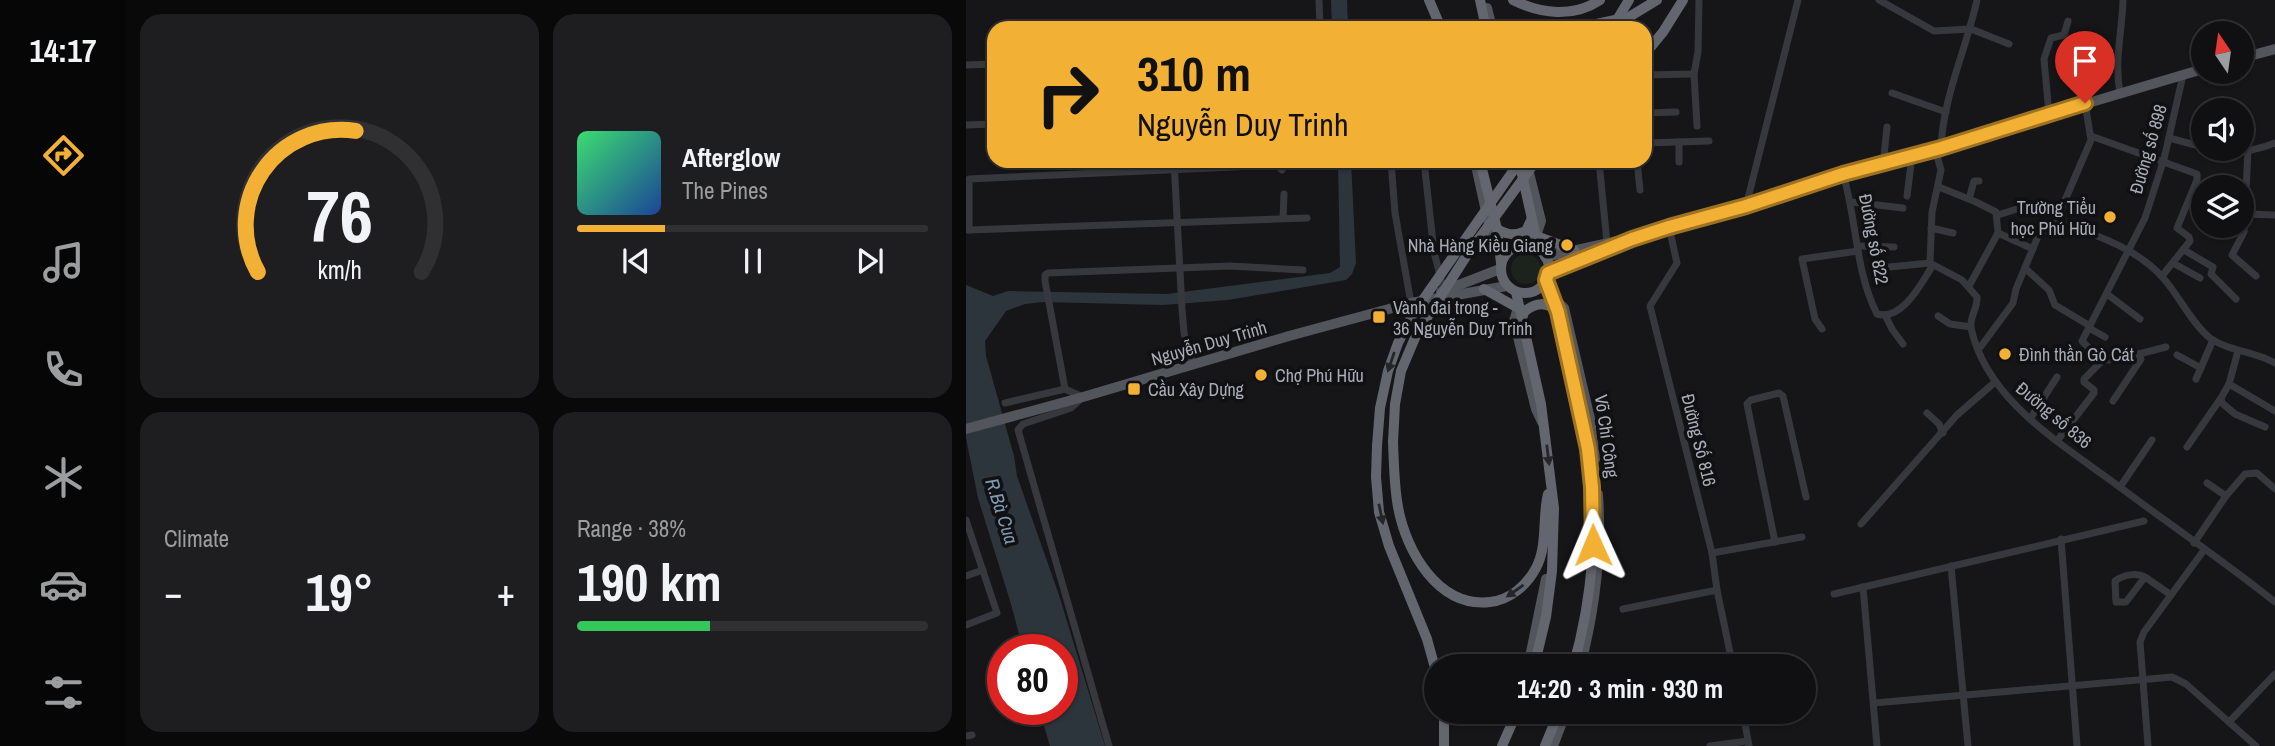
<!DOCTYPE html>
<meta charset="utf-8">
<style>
:root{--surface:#101012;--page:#1e1e20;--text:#f1f3f6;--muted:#9c9d9f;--line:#303032;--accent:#f2b134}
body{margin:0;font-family:"Archivo Narrow",sans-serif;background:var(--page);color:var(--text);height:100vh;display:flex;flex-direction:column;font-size:26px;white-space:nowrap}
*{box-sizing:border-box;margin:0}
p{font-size:23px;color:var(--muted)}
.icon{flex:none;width:38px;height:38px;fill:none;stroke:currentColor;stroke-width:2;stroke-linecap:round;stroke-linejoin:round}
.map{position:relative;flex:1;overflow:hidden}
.details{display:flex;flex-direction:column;gap:14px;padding:14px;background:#09090a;width:840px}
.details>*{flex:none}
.hud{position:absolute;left:21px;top:21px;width:665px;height:147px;border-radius:21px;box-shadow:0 2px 5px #0004,0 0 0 2px var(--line);background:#f2b134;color:#111;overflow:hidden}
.needle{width:46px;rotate:347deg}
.fabs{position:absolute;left:1225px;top:21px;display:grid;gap:14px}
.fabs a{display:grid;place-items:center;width:63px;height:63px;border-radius:50%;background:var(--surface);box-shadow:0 2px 5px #0004,0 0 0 2px var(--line);font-size:35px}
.speed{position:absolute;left:21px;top:634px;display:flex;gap:14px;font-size:35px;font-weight:700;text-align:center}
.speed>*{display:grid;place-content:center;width:91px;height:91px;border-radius:50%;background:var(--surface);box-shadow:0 2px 5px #0004,0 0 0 2px var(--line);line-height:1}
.speed .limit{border:10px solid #d22;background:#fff;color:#111}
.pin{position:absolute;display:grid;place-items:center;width:60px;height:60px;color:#fff;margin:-72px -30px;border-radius:50% 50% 50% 0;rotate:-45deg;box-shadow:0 0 7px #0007}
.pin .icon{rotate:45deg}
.me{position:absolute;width:77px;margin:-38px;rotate:359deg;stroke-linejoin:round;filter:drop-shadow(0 0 5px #0008)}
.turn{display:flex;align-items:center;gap:24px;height:147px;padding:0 35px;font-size:32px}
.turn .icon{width:91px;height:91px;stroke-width:2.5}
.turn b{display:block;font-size:49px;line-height:60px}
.big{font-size:52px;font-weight:700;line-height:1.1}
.details .tile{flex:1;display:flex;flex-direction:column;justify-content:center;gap:10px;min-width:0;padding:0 24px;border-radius:21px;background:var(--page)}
.details .dial{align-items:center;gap:0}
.dial svg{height:182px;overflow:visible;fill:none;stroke:var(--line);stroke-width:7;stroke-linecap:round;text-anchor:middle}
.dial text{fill:var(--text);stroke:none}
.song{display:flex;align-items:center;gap:21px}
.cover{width:84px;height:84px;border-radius:10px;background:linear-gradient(135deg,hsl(140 70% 55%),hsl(220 70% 35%))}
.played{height:7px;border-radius:4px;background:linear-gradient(90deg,var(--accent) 25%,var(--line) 25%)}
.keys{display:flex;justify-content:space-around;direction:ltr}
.heat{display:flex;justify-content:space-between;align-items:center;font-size:38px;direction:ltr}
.charge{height:10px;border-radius:5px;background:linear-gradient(90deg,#34c759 38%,var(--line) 0)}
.details .tiles{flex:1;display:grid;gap:14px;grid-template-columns:repeat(2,1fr)}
.trip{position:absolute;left:458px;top:654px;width:392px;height:70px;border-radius:35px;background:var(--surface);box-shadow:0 2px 5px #0004,0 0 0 2px var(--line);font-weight:700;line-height:70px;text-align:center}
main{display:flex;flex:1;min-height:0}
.dock{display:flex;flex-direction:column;width:126px;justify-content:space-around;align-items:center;background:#060607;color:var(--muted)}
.dock .icon{width:49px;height:49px}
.dock .on{color:var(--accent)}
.dock b{font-size:32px;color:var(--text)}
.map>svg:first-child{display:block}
</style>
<main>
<nav class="dock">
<b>14:17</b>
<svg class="icon on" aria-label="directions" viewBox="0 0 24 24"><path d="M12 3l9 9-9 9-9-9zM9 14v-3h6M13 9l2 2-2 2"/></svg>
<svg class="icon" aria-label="music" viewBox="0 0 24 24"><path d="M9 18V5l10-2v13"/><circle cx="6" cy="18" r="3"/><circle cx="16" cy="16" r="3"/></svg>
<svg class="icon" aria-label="phone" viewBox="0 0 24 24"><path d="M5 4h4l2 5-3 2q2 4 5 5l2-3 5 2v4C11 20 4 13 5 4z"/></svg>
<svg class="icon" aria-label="climate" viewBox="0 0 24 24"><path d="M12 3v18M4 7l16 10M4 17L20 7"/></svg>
<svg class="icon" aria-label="car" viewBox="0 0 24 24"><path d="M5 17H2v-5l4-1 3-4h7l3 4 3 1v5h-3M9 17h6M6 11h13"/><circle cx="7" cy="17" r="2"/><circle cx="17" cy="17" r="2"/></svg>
<svg class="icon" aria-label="filters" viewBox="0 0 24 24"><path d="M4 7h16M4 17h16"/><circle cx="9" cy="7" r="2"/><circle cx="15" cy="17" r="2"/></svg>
</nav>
<section class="details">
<div class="tiles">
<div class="tile dial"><svg viewBox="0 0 100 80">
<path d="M14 69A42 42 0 1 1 86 69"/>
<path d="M14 69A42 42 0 0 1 57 7" stroke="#f2b134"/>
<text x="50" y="56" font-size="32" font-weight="700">76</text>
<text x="50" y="72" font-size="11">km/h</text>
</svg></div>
<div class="tile">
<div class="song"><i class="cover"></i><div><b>Afterglow</b><p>The Pines</p></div></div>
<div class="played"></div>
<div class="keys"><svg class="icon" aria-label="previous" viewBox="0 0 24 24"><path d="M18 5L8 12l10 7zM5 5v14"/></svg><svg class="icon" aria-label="pause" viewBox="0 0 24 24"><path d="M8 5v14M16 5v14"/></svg><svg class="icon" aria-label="next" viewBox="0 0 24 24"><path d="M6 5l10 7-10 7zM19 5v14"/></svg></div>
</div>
<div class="tile"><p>Climate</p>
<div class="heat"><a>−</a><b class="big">19°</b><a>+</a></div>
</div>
<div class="tile"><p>Range · 38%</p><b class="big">190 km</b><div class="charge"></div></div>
</div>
</section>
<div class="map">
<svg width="1309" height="746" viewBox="0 0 1309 746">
<rect width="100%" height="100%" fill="#161618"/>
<circle fill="#1c231d" cx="560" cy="269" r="15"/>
<g fill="#2c353c">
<path d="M365 0H381L382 28H366Z"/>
<path d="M372 161H385L390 263 386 274 380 280 262 300 197 305 78 302 59 304 40 311 19 341 20 356 48 456 51 476 93 595 139 746H84L73 709H96V649H57L45 604 12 498 0 438V285L27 296 42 291 201 294 364 273 374 267Z"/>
</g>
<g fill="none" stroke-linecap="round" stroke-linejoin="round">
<g stroke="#37383d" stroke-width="7">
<path d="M353 0 354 28"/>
<path d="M913 0 968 31 1005 29 1043 44"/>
<path d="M0 65 28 64"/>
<path d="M679 75 728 74"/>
<path d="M926 93 980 112"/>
<path d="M1154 93C1148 59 1156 34 1157 0"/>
<path d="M679 113 710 112"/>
<path d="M1083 114 1078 59 1085 38 1098 35 1102 21"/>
<path d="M0 125 28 124"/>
<path d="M731 126 728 74 732 52 733 0"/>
<path d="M1125 136 1231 174V180L1211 228 1223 237 1224 241 1196 276"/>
<path d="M1203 138 1237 147"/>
<path d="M713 142V162"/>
<path d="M679 143 743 141"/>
<path d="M975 148C977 97 1000 50 1011 0"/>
<path d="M969 149 975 170 966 212 964 263 996 280 1011 297C1012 308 1003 318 1005 328 1021 402 1099 446 1155 488 1206 526 1259 562 1309 602"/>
<path d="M1245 149C1266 154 1289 151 1309 143"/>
<path d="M1282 150 1278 232 1266 255 1290 276"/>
<path d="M208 161 216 309 218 333 227 364"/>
<path d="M425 161 429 213 445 303"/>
<path d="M458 161 468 252 478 291"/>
<path d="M633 161 641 243"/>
<path d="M671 161 674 190"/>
<path d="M917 165 921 127"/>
<path d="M877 174C891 220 889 271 911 314 937 321 956 282 967 265"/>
<path d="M973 187 1010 202 1030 212 1032 233 1067 249"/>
<path d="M941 196 946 156"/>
<path d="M1003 199 1008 181H1013"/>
<path d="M885 202 937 208"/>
<path d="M780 206 832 0"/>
<path d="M1279 214 1309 215"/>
<path d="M1032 215 1051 209 1059 211"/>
<path d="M317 218 318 194"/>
<path d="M1090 221C1127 234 1172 248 1198 279 1213 296 1227 325 1244 338 1264 352 1289 351 1309 363"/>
<path d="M1090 221 1125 140 1119 103"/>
<path d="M703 227 711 263 684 306 746 553 751 590 767 667"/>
<path d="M965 228 987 233"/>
<path d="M0 230H3V179L290 166H312L316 170"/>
<path d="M3 230 341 218"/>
<path d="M892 246 928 247"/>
<path d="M1218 250 1247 267 1245 274 1270 299"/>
<path d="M1207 263 1234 278"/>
<path d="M923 267 964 263"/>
<path d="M1060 269 1083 290 1089 305 1124 326"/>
<path d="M1003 286 1032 233"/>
<path d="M1141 294 1174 319"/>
<path d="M919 315 926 329 937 344"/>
<path d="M972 316 984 324 1005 327"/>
<path d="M1123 328 1139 337"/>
<path d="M856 329 849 319 836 259 892 251"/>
<path d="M1013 349 1047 303 1050 289 1073 234 1090 221"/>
<path d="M1272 351 1263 384 1255 398 1256 403 1269 414 1299 427"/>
<path d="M1173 354 1200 347"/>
<path d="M1211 355 1235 368"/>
<path d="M1136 361 1116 341 1179 218 1198 159 1217 75"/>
<path d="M1230 379 1247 340"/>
<path d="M1263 384 1309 411"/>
<path d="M99 389 79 281V275L82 273 264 266 337 270"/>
<path d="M39 403 99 389 117 397 105 408 57 424 52 430 143 746"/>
<path d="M961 413 973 424 977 433"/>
<path d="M1064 419 1091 377"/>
<path d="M1091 441 1128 393V390L1118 382V379L1136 361 1173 354 1175 359 1147 401"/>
<path d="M1221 447 1255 398"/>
<path d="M1241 483 1260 496"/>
<path d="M1154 487 1186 440"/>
<path d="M0 520 31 613 0 625"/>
<path d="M895 524 991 415 1029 382"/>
<path d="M1095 539 1111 746"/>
<path d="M809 542 781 404 785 400 813 393 817 396 840 497"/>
<path d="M1228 543 1260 496 1279 474 1291 473 1309 489"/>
<path d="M746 553 836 537"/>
<path d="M985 566 1002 746"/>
<path d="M0 576 17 570"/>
<path d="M1179 577 1160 602H1150L1149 581C1157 575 1170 572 1179 577L1205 595"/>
<path d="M897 587 911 746"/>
<path d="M868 594 1178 521"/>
<path d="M657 609 751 590"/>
<path d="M687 656 690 667"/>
<path d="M908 703 1206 677 1220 684 1290 746"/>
<path d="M777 712 783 746"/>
<path d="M1263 722 1309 674"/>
<path d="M0 736 6 735"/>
<path d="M744 746 782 741"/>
<path d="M1182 746 1174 642 1178 632 1238 550"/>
</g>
<g stroke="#53555c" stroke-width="10">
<path d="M521 8 526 28"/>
<path d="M1276 58 1309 49"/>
<path d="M509 161 525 234 533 244"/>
<path d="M560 161 575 221 570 236"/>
<path d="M579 257 652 241"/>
<path d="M582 273 666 239 703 227 1237 69"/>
<path d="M475 292 534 269"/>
<path d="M588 299 598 308 624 419 629 459"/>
<path d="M552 308 548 321 570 409 576 422"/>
<path d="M0 429 117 397 323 336 445 303 541 286"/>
<path d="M562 667 580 579"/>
<path d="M614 667C629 610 636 553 632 494"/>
<path d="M587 746 600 712"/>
</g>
<g stroke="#63666e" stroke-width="10">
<path d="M463 0 475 28"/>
<path d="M514 0 520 28"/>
<path d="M547 0C575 14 607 18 634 0"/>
<path d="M612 28 663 17 691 0"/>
<path d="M679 54 697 32 717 0"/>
<path d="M514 161 531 229 535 263"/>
<path d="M553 161 573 250"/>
<path d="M531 229C541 235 548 236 560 231L566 218"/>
<path d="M566 237 570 236 608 250"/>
<circle cx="559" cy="269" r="24"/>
<path d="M580 280C593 311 599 344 607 377 612 402 619 426 623 450 633 521 627 598 607 667"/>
<path d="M518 289 552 308"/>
<path d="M550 292 575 404 588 508 586 571 580 617 568 667"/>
<path d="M555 322 558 312C569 302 581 301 592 312"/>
<path d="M427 442C428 464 428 485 432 507 440 551 472 608 524 602 544 600 561 585 570 568 582 545 576 518 582 494"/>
<path d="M411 446 410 477 413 512 423 546 461 639 471 675"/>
<path d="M478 712V746"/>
<path d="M536 746 551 712"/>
<path d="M579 746 593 712"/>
</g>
<g stroke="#63666e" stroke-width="10">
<path d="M646 28 663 0"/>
<path d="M427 442 429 404 435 371 451 333 501 255 570 161"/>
<path d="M411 446 414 408 422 371 432 343 447 314 554 161"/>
</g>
</g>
<defs><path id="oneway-solid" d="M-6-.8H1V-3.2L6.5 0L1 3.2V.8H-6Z" transform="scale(1.75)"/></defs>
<g fill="#26262a">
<use href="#oneway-solid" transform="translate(425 362) rotate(109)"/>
<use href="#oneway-solid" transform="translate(582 455) rotate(83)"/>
<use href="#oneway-solid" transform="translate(415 514) rotate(78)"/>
<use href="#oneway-solid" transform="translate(549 591) rotate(145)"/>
</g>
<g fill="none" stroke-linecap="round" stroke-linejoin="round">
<g stroke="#9d7322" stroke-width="18">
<path id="route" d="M627 545 626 487 622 449 592 312 580 280 582 273 666 239 703 227 780 206 877 174 975 148 1119 103"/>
</g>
<use href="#route" stroke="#f2b134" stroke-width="12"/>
</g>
<g fill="#f2b134" stroke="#111113" stroke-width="2.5">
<circle cx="1144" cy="217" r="7"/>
<circle cx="601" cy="245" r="7"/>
<rect x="406" y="310" width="14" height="14" rx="3.5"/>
<circle cx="1039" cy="354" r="7"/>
<circle cx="295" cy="375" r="7"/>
<rect x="161" y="382" width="14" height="14" rx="3.5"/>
</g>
<g text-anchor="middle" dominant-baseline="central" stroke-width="7" stroke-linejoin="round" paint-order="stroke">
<g font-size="18" fill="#a8adb8" stroke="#111113">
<text transform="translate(1182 149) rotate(-74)">Đường số 898</text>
<text transform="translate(908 239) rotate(79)">Đường số 822</text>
<text transform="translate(243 343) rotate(-16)">Nguyễn Duy Trinh</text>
<text transform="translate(1088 415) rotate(40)">Đường số 836</text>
<text transform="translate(641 436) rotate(82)">Võ Chí Công</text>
<text transform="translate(733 440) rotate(76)">Đường Số 816</text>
</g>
<g font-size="18" fill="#a8adb8" stroke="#111113" text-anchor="start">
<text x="1130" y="207" text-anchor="end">Trường Tiểu<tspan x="1130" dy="21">học Phú Hữu</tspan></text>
<text x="587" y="245" text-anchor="end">Nhà Hàng Kiều Giang</text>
<text x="427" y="307">Vành đai trong -<tspan x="427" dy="21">36 Nguyễn Duy Trinh</tspan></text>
<text x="1053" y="354">Đình thần Gò Cát</text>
<text x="309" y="375">Chợ Phú Hữu</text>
<text x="182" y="389">Cầu Xây Dựng</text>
</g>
<g font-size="19" font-style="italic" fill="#7f9bb3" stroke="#111113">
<text transform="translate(36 511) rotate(72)">R.Bà Cua</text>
</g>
</g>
</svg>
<div class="fabs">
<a><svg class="needle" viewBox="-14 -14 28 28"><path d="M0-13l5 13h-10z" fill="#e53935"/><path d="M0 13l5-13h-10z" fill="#9c9d9f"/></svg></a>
<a><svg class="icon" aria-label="sound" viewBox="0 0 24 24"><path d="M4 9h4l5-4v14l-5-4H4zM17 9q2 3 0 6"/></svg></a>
<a><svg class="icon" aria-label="layers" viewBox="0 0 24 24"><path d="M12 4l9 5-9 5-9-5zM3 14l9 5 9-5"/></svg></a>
</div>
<div class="speed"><div class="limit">80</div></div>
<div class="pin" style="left:1119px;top:103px;background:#d93025"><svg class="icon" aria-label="arrive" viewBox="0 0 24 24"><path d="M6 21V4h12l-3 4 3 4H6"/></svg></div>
<svg class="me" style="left:627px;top:545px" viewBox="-20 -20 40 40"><path d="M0-17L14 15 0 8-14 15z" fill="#f2b134" stroke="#fff" stroke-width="4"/></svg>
<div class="trip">14:20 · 3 min · 930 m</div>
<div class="hud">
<div class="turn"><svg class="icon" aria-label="right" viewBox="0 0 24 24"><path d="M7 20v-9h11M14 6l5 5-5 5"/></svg><div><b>310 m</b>Nguyễn Duy Trinh</div></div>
</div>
</div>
</main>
